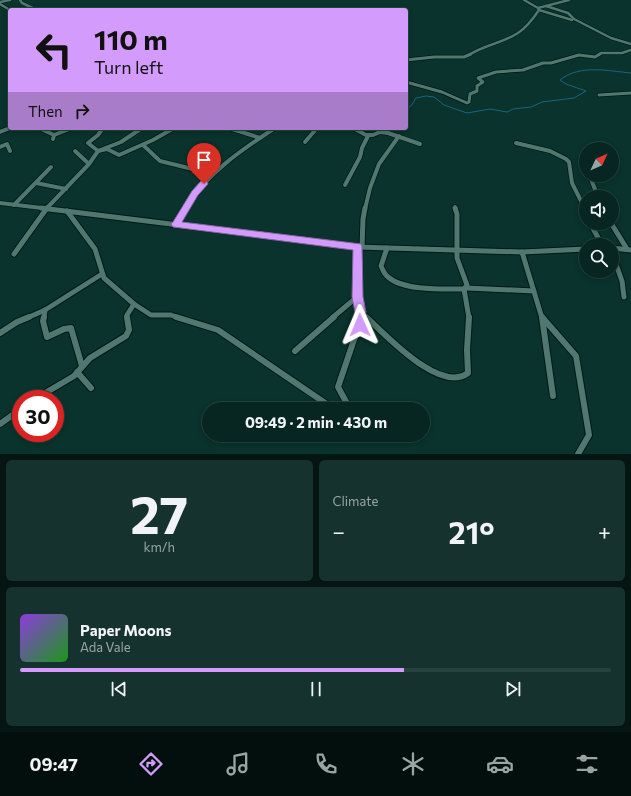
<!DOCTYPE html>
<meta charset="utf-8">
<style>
:root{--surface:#072621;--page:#15322e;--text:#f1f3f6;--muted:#98a5a5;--line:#28433f;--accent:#d39cfc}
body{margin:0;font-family:Commissioner,sans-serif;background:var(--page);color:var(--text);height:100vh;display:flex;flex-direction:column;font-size:15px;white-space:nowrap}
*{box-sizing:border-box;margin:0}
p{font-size:13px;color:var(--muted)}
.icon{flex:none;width:22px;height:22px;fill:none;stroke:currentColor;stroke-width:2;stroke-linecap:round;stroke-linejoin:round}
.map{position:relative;height:454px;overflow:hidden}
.sheet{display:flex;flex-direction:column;gap:6px;padding:6px;background:#041512;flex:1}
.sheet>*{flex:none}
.banner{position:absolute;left:8px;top:8px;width:400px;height:122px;border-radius:4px;box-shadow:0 2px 6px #0003,0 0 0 1px var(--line);background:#d39cfc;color:#111;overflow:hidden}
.needle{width:26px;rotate:46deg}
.fabs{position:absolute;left:579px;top:142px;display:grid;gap:8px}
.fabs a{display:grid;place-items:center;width:40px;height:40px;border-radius:50%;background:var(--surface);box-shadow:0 2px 6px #0003,0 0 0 1px var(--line);font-size:20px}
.speed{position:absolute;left:12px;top:390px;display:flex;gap:8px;font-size:20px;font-weight:700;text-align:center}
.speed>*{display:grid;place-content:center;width:52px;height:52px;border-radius:50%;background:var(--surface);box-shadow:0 2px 6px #0003,0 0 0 1px var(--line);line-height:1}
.speed .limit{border:6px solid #d22;background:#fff;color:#111}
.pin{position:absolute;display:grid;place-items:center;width:34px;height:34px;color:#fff;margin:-41px -17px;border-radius:50% 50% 50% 0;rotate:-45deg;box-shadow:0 0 4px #0007}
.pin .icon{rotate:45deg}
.me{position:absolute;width:44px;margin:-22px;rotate:359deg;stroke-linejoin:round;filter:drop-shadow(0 0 3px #0008)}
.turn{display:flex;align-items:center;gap:14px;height:84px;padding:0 20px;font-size:18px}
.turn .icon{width:52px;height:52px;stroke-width:2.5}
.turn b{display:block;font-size:28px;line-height:34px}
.then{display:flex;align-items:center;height:38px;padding:0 20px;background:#0003;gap:8px;font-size:15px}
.big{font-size:30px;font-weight:700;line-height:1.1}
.sheet .tile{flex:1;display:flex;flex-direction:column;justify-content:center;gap:6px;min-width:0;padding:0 14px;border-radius:6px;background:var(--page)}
.sheet .dial{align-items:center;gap:0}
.dial b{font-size:52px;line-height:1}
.song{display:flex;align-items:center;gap:12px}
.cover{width:48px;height:48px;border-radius:6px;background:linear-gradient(135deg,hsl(270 70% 55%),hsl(120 70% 35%))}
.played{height:4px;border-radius:2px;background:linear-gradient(90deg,var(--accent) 65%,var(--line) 65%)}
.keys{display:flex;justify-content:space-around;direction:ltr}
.heat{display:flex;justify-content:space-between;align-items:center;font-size:22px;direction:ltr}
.sheet .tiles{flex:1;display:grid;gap:6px;grid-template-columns:1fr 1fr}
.tile:last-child{grid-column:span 2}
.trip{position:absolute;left:202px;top:402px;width:228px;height:40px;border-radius:20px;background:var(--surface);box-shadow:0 2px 6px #0003,0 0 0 1px var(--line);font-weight:700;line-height:40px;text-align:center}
.menu{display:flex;height:64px;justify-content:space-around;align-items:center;background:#030f0d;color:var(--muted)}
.menu .icon{width:28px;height:28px}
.menu .selected{color:var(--accent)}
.menu b{font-size:18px;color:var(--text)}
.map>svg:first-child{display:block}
</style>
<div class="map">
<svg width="631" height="454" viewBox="0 0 631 454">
<rect width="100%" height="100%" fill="#09332c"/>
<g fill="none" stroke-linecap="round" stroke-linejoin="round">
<path stroke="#1a6383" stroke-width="1" d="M406 109 411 106 416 98 426 96 434 97 444 105 467 113 490 109 507 112 513 109 531 107 542 102 574 98 586 91 566 84 560 80C580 64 608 71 631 73"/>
<g stroke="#001914" stroke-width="3.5">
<g id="minor-far4">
<path d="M20 0 22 3 37 10"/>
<path d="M524 0 538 8"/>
<path d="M0 2 10 0"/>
<path d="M0 4 10 10"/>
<path d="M546 6 568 13 574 19 611 38 631 44"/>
<path d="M538 8 569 0"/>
<path d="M539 10 572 20"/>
<path d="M469 55C484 45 503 43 518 33 527 27 533 19 539 10L538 8"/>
<path d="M598 55 601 53H622L631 50"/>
</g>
</g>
<g stroke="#001914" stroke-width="4.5">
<g id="minor-far3">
<path d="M406 60 434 57H464L471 54"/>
<path d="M406 82 442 92 467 103 469 102 470 94 477 91V86L483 82 478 78 496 72 523 70 543 63H551L579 55 595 57 600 54"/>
<path d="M599 95 631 93"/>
</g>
</g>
<g stroke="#001914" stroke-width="5.5">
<g id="minor-far2">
<path d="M39 128 54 135 53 139"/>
<path d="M103 128 98 135 88 143 98 151 107 149 119 155 153 140 174 128"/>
<path d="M229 128 260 138"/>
<path d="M353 128 366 135H373L380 132 388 133 420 144"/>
<path d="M0 132 10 128"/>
<path d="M54 135 72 128"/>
<path d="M305 142 317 128"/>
<path d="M516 143 550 151 566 159 569 162 572 183 585 209"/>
<path d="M143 145 160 161 213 174"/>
<path d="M0 147 7 144 10 151"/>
<path d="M75 151 89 164 98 151 121 142 142 128"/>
<path d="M591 179 598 197"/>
<path d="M36 183 66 189"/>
<path d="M345 185 360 157 362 148 368 136"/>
<path d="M0 203 50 209"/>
<path d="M14 205 51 167"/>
<path d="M455 207 456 209"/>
<path d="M46 209 89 164"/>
<path d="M185 209C206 174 241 150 275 128"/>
<path d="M365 209 370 188 379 164 399 136"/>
</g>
</g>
<g stroke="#001914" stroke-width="7">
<g id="minor-far1">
<path d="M41 208 357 247 522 252 586 249"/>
<path d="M584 208 586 212"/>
<path d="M67 211 95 249 104 278 134 304 151 315H171L179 318"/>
<path d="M590 223 602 245"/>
<path d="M611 223 627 249"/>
<path d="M176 224 185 208"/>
<path d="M357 247V297L361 312 360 318"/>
<path d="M362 247 363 219 365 208"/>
<path d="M387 248 381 266C383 270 384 274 388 277 404 291 443 289 464 289L467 285 457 258V214L455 208"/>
<path d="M612 248 631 250"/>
<path d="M522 252 542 318"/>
<path d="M612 253 622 281 624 297"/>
<path d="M14 254 47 208"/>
<path d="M466 288 534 291"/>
<path d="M464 289 469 318"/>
<path d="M361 312 367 318"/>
<path d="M27 318 45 310 102 274"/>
<path d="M44 318 45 310"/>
<path d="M127 318V315L134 304"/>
<path d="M332 318 357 297"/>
</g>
</g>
<g stroke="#001914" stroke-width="8">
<g id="minor">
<path d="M44 317 43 321 47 337 64 329 71 328 82 366"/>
<path d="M176 317 218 330 334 409"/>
<path d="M366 317C386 335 440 394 468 373L467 350 469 317"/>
<path d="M542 317 553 396"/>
<path d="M542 317 576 356 589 435 578 454"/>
<path d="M0 333 17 322 29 317"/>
<path d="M295 351 334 317"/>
<path d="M77 372 91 388"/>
<path d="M35 399 74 376 90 358 126 336 129 330 127 317"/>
<path d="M350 409 338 387 359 325 360 317"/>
<path d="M0 424 21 409"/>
</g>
</g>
<use href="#minor-far4" stroke="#507870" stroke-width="2.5"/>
<use href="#minor-far3" stroke="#507870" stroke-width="3"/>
<use href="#minor-far2" stroke="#507870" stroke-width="4"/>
<use href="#minor-far1" stroke="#507870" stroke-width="5"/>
<use href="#minor" stroke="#507870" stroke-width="6"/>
</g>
<path fill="#d39cfc" stroke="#8965a4" d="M201 181H207L208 184 198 195 182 222 361 244 362 246 363 297 366 312 363 328 360 330 356 328 354 325 355 312 352 297 353 250 173 227 171 224 173 222 192 191Z"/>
</svg>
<div class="fabs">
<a><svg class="needle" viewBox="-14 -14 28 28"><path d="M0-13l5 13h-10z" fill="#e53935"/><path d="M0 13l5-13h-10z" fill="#98a5a5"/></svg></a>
<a><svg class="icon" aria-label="sound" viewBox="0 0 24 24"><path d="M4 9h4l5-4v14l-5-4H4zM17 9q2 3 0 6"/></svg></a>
<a><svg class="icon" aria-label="search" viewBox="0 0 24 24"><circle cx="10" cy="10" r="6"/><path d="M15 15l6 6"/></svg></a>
</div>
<div class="speed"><div class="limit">30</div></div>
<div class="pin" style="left:204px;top:184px;background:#d93025"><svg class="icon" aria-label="arrive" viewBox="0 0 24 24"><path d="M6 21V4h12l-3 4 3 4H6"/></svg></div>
<svg class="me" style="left:360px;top:325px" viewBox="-20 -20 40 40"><path d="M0-17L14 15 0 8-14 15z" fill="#d39cfc" stroke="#fff" stroke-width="4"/></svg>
<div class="trip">09:49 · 2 min · 430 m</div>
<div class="banner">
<div class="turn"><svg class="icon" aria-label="left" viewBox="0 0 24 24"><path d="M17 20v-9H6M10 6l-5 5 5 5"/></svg><div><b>110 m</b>Turn left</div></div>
<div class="then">Then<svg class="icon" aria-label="right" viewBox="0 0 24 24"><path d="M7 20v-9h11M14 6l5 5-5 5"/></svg></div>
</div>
</div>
<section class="sheet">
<div class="tiles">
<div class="tile dial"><b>27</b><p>km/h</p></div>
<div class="tile"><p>Climate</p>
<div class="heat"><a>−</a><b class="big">21°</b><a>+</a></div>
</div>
<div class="tile">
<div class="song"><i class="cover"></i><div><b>Paper Moons</b><p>Ada Vale</p></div></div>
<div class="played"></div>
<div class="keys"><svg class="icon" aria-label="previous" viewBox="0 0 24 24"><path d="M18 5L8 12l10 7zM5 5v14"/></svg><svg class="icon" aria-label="pause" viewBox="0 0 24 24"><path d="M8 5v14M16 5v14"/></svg><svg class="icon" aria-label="next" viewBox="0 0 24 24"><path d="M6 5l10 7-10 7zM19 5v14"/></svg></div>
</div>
</div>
</section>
<nav class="menu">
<b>09:47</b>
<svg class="icon selected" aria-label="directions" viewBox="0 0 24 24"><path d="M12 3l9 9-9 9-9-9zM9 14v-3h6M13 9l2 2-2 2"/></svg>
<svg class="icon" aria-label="music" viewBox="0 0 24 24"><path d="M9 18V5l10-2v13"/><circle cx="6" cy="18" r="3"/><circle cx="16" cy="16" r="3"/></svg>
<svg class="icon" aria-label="phone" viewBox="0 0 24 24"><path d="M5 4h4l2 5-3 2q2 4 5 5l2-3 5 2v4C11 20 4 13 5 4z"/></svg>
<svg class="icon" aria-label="climate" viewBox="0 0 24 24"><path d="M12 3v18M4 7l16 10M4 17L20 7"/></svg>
<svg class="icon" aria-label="car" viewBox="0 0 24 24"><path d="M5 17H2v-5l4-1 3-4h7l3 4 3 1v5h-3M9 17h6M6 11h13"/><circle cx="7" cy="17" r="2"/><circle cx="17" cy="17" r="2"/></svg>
<svg class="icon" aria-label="filters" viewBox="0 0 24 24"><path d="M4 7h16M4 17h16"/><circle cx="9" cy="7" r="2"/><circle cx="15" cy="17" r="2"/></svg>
</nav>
